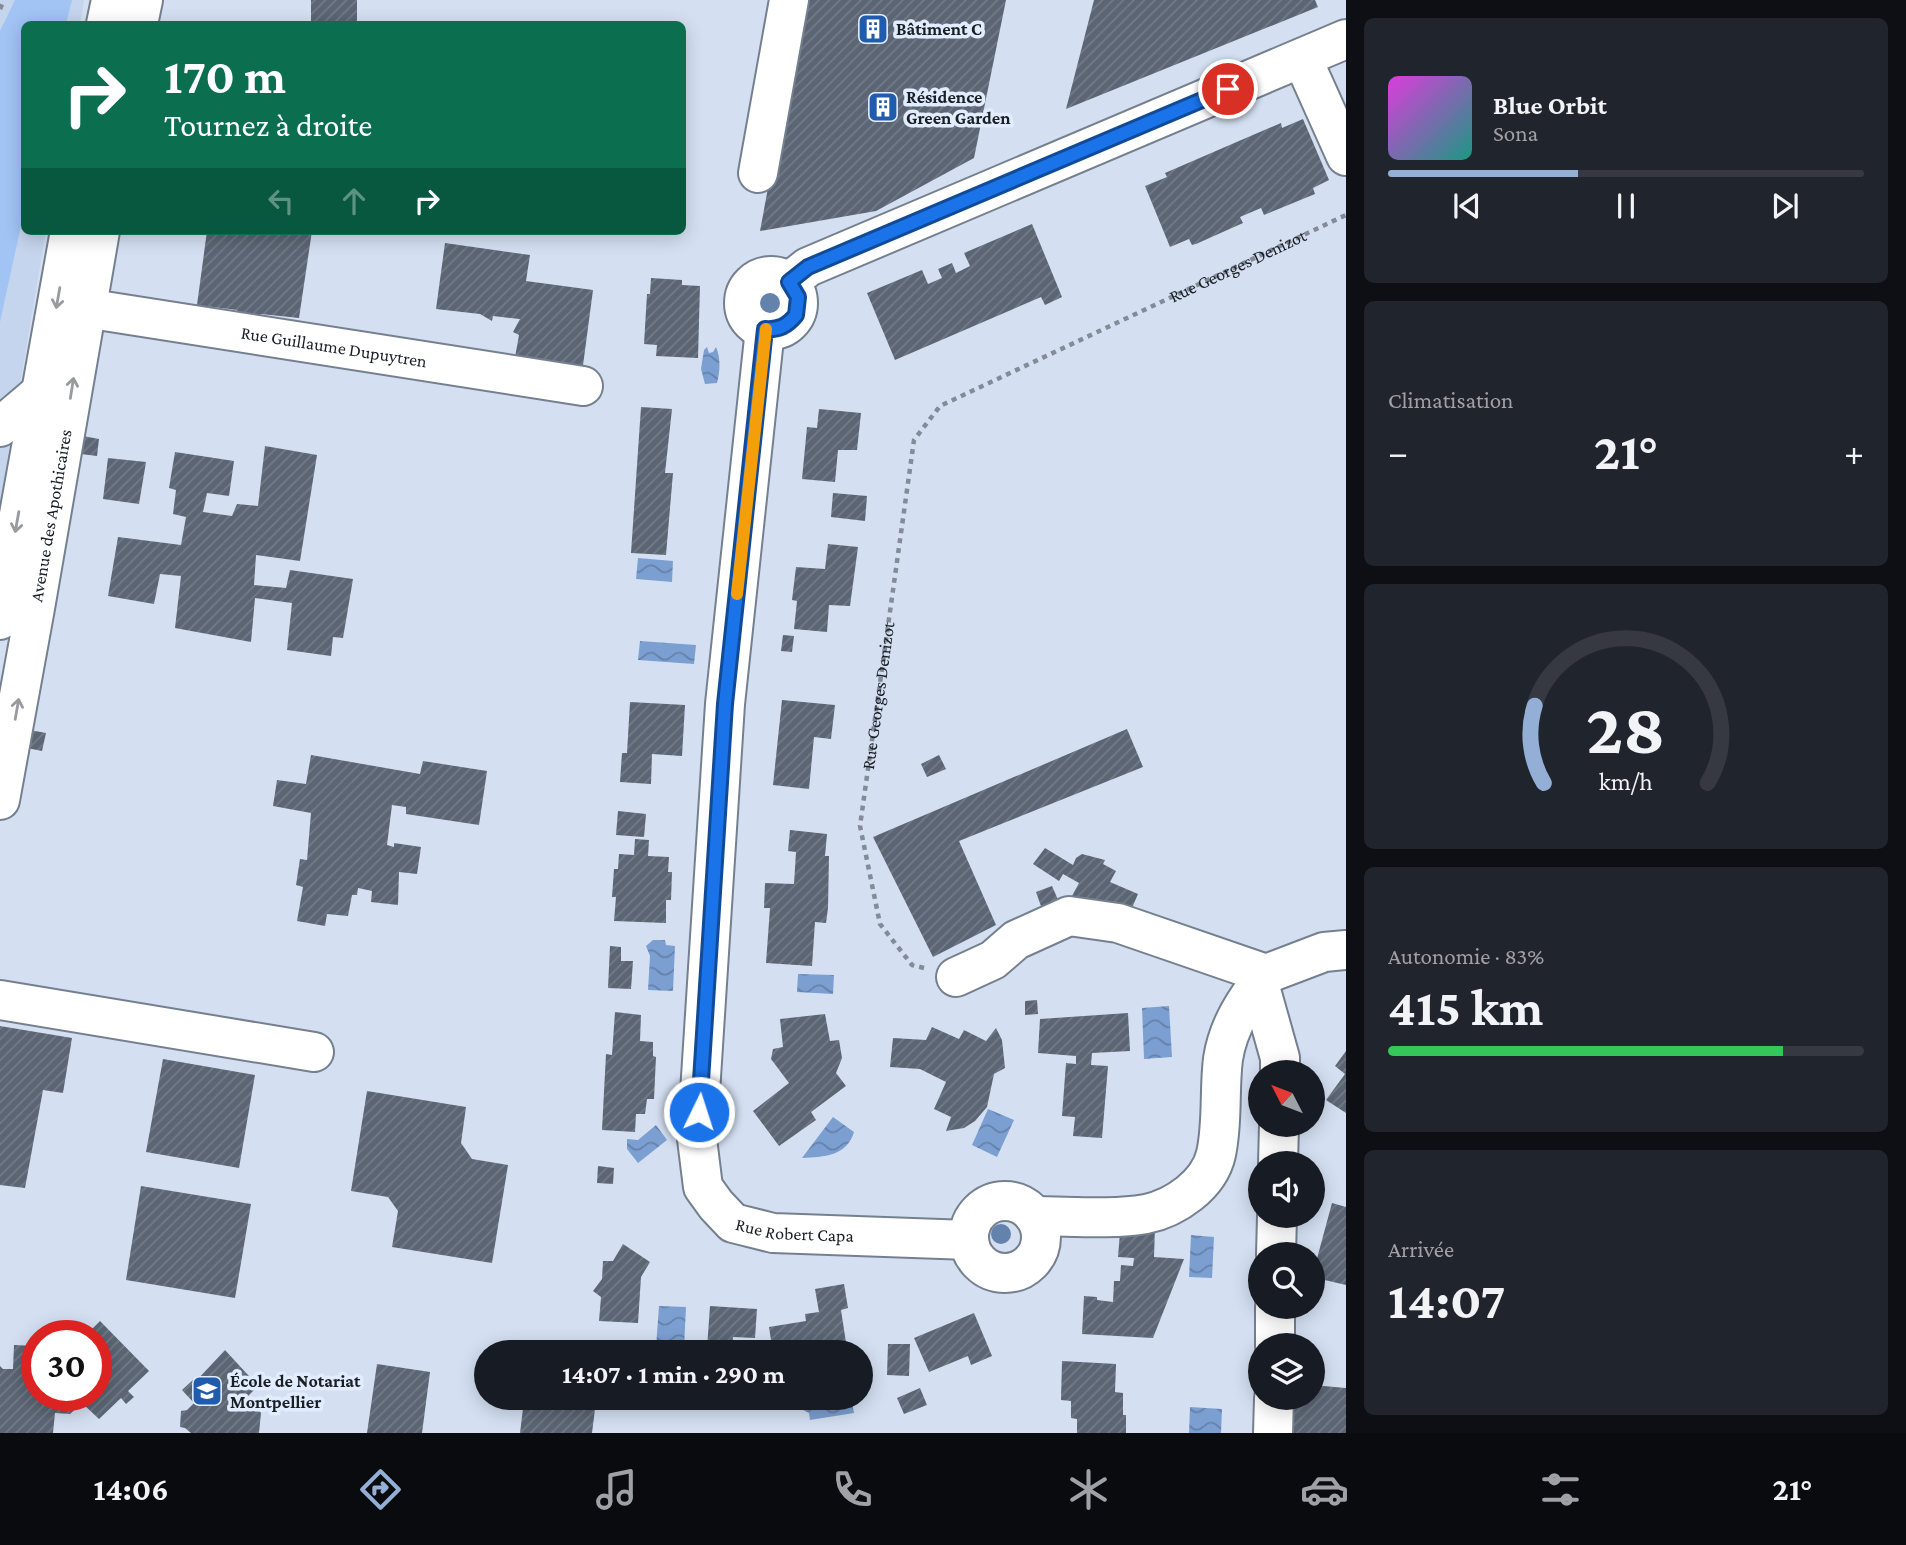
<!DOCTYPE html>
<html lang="fr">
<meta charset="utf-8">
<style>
:root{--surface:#171b24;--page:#20242c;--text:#f1f3f6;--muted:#9ea1a6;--line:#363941;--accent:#93afd5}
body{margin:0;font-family:"Crimson Pro",serif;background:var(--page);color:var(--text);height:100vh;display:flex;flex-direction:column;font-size:26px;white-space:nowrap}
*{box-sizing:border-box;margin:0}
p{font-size:23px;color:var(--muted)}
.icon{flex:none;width:38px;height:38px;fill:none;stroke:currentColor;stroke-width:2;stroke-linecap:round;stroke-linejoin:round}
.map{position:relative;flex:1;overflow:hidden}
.sheet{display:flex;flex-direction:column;gap:18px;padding:18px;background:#0d0f14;width:560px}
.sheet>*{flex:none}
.banner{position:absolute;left:21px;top:21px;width:665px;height:214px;border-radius:10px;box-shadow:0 4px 18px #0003;background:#0b6e4f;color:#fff;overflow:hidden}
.needle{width:46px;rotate:312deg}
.tools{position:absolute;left:1248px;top:1060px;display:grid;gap:14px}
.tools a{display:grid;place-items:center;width:77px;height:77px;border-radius:50%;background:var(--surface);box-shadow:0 4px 18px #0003;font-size:35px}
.speed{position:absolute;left:21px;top:1320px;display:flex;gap:14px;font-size:35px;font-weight:700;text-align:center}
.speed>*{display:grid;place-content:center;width:91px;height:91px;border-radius:50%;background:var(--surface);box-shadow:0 4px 18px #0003;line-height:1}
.speed .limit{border:10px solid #d22;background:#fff;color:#111}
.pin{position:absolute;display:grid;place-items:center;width:60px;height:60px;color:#fff;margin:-30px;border:4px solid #fff;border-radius:50%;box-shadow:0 2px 7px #0007}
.me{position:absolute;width:77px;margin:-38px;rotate:4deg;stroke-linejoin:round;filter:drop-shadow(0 0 5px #0008)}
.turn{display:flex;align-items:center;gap:24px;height:147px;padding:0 28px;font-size:32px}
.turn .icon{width:91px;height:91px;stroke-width:2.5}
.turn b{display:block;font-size:49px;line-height:60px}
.lanes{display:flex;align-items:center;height:66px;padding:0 28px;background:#0003;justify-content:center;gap:35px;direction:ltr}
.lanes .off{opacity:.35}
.big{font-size:52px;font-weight:700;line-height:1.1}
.sheet .card{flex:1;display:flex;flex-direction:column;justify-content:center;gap:10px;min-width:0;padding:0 24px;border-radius:10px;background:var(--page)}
.sheet .dial{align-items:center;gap:0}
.dial svg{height:182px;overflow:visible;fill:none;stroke:var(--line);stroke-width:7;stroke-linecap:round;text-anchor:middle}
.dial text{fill:var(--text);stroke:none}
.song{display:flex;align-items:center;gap:21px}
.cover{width:84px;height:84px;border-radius:10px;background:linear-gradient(135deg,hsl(300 70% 55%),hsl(170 70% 35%))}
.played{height:7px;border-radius:4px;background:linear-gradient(90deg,var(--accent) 40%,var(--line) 40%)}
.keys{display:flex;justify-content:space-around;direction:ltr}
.heat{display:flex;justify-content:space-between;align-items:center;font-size:38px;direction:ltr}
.charge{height:10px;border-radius:5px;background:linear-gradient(90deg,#34c759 83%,var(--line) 0)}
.trip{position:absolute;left:474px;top:1340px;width:399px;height:70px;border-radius:35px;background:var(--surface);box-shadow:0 4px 18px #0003;font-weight:700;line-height:70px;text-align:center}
.tabs{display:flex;height:112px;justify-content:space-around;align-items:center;background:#090b0e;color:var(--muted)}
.tabs .icon{width:49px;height:49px}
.tabs .on{color:var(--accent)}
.tabs b{font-size:32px;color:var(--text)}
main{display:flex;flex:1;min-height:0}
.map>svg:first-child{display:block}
</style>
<main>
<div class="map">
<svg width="1346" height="1433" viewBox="0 0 1346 1433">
<defs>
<pattern id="water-waves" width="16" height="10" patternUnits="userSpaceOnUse" patternTransform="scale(1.75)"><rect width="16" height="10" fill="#7c9fd2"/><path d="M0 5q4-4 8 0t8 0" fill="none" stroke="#6581aa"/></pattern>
<pattern id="building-hatch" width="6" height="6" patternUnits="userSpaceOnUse" patternTransform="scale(1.75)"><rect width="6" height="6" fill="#5b6574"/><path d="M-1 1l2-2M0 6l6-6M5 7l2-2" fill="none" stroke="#737b86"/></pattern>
</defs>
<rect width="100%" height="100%" fill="#d4e0f2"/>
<path fill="#c5d5ed" d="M0 0H84L80 24H24V231H46L0 503Z"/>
<path fill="#a1c4f5" d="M15 0H72L66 24H24V212L0 322V31Z"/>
<g fill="url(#water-waves)">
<path d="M707 347 709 353 713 352 716 347C721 358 720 372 717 383L705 384 701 369 704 350Z"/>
<path d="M638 558 673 561 672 582 636 579Z"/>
<path d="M640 641 696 645 694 664 638 660Z"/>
<path d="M653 940H665L666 945 675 946 673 991 648 990 650 956 646 946Z"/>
<path d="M798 974 834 975 833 994 797 992Z"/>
<path d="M1169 1006 1172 1057 1144 1059 1142 1008Z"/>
<path d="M988 1109 1014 1120 997 1157 972 1145Z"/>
<path d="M833 1117 854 1132C847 1156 824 1157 802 1158Z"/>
<path d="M656 1125 667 1140 638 1163 627 1149V1139L638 1140Z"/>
<path d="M1191 1235 1214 1237 1212 1278 1189 1277Z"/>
<path d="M659 1306 686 1307 684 1348 656 1347Z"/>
<path d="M801 1398H851L854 1413 810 1420 809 1413 803 1410Z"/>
<path d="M1190 1407 1222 1409 1221 1433H1189Z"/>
</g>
<g fill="url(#building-hatch)">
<rect x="311" y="0" width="46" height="24"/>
<path d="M803 0H1006L974 158 876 211 760 231Z"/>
<path d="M1094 0H1315L1318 7 1066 109Z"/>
<path d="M1303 119 1329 180 1313 188 1315 194 1264 215 1261 208 1240 217 1243 223 1196 244 1192 245 1189 239 1170 247 1145 186 1167 177 1165 173 1232 144 1281 123 1282 128Z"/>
<path d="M1032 224 1062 297 1045 305 1041 297 895 360 867 293 922 270 928 284 942 278 938 269 952 263 956 273 970 266 964 253Z"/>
<path d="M207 231H312L299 318 261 314 260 319 237 316V310L197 305Z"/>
<path d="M445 243 530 255 526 281 593 290 582 373 514 363 519 335 513 332 520 319 493 316 492 321 480 314 436 309Z"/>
<path d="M651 278 682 280V285L700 286 698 358 656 356 657 345 644 344 647 294H650Z"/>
<path d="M641 407 672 409 665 473H673L666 555 631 553Z"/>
<path d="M819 409 861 413 857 450H838L835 482 802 479 807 427 817 428Z"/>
<path d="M83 436 99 439 97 456 81 454Z"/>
<path d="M265 446 317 455 300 561 256 555 254 585 286 588 290 570 353 579 343 638 333 637 331 656 287 650 292 603 255 598 251 642 175 628 181 576 160 574 154 604 108 596 118 537 181 545 186 517 173 514 176 490 169 488 175 452 234 461 229 496 207 493 203 512 232 516 237 504 258 506Z"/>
<path d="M108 458 146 462 139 504 103 499Z"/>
<path d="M833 493 867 496 865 521 831 517Z"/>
<path d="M828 544 858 547 850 606 829 605 827 632 794 629 797 601 792 600 796 567 825 569Z"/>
<path d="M783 635 794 636 792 652 781 651Z"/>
<path d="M782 700 835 705 831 739 814 737 809 789 773 785Z"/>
<path d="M630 702 685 705 682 756 652 754 651 784 620 782 622 753H627Z"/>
<path d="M1127 729 1143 767 959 841 996 925 933 957 873 837Z"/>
<path d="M30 730 46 733 42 751 27 748Z"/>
<path d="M311 755 420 774 423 761 487 771 479 825 406 814V807L392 805 387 845 394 847V843L421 847 417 874 399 872 398 905 371 902 372 891 358 888 357 895H352L348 916 327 914 325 926 297 921 303 887 296 885 300 859 307 860 311 813 273 806 277 780 306 784Z"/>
<path d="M939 755 946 769 927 777 921 764Z"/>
<path d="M618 811 646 814 644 837 616 835Z"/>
<path d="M790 830 827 834 825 856H829L828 908 826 923 815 922 812 966 766 963 770 908H764L765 883 794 884 796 852 788 851Z"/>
<path d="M635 839 649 840 648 856 669 857 668 872H672L671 900H666V923L614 921 616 897H612L614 869H618L619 854 634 855Z"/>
<path d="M1045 848 1073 865 1076 858 1082 854 1105 860 1103 864 1116 871 1110 882 1138 894 1132 908 1072 896 1079 883 1063 874 1059 881 1033 864Z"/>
<path d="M1052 886 1059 902 1042 909 1036 892Z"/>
<path d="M610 946 621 947V961H633L631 989 608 988Z"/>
<path d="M1037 1000 1038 1014 1025 1015V1001Z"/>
<path d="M615 1012 641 1015 640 1041 653 1042V1056L656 1057 654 1099H647L645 1114H636L635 1132 602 1130 606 1054 612 1055Z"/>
<path d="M1128 1013 1130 1051 1092 1053 1091 1065 1108 1066 1102 1138 1073 1136 1075 1117 1062 1116 1066 1063 1076 1064V1056L1038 1053 1040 1019Z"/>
<path d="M825 1014 830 1041 839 1040 842 1058 836 1073 846 1086 811 1112 816 1120 779 1146 753 1111 789 1083 771 1059 773 1049 783 1047 780 1019Z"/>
<path d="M0 1026 72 1038 63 1093 43 1090 25 1188 0 1185Z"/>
<path d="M932 1027 959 1039 964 1030 986 1041 996 1028 1002 1040 1005 1068 994 1074 987 1107 975 1121 964 1128 946 1131 951 1117 934 1109 946 1082 920 1069 890 1067 893 1038 926 1040Z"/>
<path d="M1346 1051V1113L1326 1100 1345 1074 1335 1066Z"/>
<path d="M163 1059 255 1075 239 1168 146 1152Z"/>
<path d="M367 1091 466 1107 461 1143 472 1159 508 1165 492 1263 392 1247 398 1211 388 1197 351 1191Z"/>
<path d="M598 1166 614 1168 613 1184 597 1183Z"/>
<path d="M141 1186 251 1204 235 1298 126 1280Z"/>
<path d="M1332 1203 1346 1207V1285L1312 1277Z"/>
<path d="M1155 1227 1154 1257 1184 1259 1153 1338 1082 1334 1084 1296 1097 1297V1300L1113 1302 1114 1281H1120L1121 1265 1133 1266 1134 1258 1118 1257 1120 1232Z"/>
<path d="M623 1244 650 1262 641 1277 638 1323 599 1321 601 1297 593 1291 602 1279 603 1261H613Z"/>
<path d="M844 1284 848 1308 841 1310 847 1349 819 1353H773L769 1327 806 1321 805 1314 819 1312 815 1289Z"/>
<path d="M710 1306 757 1309 755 1338 733 1337 732 1350 707 1348Z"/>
<path d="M974 1313 992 1356 971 1365 968 1356 929 1372 914 1338Z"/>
<path d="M100 1321 149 1371 128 1391 134 1397 126 1404 121 1398 99 1419 82 1403 70 1414 55 1413 53 1433H0V1366L3 1369H13L14 1345 37 1346V1395H96V1335H86Z"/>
<path d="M888 1344H910L909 1376 887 1375Z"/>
<path d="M225 1350 258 1386 247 1397 261 1413 259 1433H191L185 1428 180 1427 181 1411 187 1410 194 1403 182 1390 194 1379 196 1381Z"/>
<path d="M1062 1361 1116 1364 1115 1392 1123 1393V1415H1126V1433H1077V1419L1071 1418V1401L1061 1400Z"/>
<path d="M377 1364 430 1372 422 1433H367Z"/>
<path d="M1312 1385 1346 1388V1433H1292L1294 1398H1312Z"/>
<path d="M920 1388 927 1405 904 1414 897 1398Z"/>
<path d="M524 1400 595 1409 592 1433H520Z"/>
</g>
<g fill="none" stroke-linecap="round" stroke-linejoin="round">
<g stroke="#75808f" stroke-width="42">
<g id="minor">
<path d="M1302 58 1346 156"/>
<path d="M758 173 789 0"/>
<circle cx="771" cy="303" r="27"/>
<path d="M789 282 808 267 1346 39"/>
<path id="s2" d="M85 308 583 386"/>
<path id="s3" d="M765 329 725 704 697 1139 703 1187 716 1205 733 1223 773 1233 969 1240"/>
<path d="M0 427 40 393"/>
<path d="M956 977 993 960 1016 940 1069 916 1118 923 1266 974 1324 952 1346 950"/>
<path d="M1259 983 1280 1058V1073"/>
<path d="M0 1000 314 1052"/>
<path d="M1278 1164 1279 1125"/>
<circle cx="1005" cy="1237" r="36"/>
<path d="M1034 1216C1070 1216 1110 1220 1146 1214 1175 1208 1209 1185 1216 1154 1223 1123 1219 1090 1223 1059 1228 1026 1246 999 1266 974"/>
<path d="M1276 1255 1277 1216"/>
<path d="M1275 1346V1307"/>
<path d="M1273 1433 1274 1398"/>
</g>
</g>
<g stroke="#75808f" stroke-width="42">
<g id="major">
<path d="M106 24 111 0"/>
<path d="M138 24 143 0"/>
<path d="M0 620 70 231"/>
<path id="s4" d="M0 800 35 608 100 231"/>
</g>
</g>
<g stroke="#828b97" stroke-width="4.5" stroke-dasharray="5 5" stroke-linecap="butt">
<path d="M0 9 4 0"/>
<path id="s1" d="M924 968 912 965 880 924 860 826 914 440 940 406 1346 215"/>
</g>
<use href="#minor" stroke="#fff" stroke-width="38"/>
<use href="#major" stroke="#fff" stroke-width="38"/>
</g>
<g fill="#6382ac">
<circle cx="770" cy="303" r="10"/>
<circle cx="1001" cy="1234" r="10"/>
</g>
<defs><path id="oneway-shaft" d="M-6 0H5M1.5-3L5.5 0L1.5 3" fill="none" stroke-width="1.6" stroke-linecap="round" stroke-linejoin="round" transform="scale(1.75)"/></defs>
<g stroke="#989a9d">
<use href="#oneway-shaft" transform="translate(58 298) rotate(100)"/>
<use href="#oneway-shaft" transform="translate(72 388) rotate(-81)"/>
<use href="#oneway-shaft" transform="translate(17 522) rotate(100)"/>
<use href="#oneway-shaft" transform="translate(17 709) rotate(-80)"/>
</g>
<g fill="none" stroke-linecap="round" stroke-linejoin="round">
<g stroke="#114b97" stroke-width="18">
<path id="route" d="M699 1112 725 704 765 329C779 330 787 326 796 315L798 297 789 282 808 267 1228 89"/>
</g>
<use href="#route" stroke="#1a73e8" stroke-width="12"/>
<path stroke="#f59e0b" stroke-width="12" d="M737 594 766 329"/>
</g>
<defs>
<g id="building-square" transform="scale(1.575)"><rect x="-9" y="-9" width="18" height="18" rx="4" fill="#205cad" stroke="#e1edff"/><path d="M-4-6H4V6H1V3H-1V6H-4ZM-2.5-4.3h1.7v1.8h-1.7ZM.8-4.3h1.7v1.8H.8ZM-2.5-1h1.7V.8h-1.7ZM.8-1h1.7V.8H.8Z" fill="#fff"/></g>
<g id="university-square" transform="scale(1.575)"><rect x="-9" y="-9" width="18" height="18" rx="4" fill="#205cad" stroke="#e1edff"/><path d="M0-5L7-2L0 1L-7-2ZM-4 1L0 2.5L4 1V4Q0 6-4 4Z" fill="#fff"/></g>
</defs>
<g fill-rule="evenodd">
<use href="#building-square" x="873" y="29"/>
<use href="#building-square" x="883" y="107"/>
<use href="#university-square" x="207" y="1391"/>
</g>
<g text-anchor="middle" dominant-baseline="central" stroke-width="7" stroke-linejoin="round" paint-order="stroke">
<g font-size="18" font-weight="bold" fill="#1a1f25" stroke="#e1edff" text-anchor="start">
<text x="896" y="29">Bâtiment C</text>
<text x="906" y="97">Résidence<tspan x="906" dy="21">Green Garden</tspan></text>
<text x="230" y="1381">École de Notariat<tspan x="230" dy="21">Montpellier</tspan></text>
</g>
<g font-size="18" fill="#1a1f25" stroke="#e1edff">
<text stroke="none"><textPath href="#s1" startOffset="926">Rue Georges Denizot</textPath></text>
<text stroke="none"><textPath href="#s2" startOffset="252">Rue Guillaume Dupuytren</textPath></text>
<text stroke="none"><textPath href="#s4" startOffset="289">Avenue des Apothicaires</textPath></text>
<text stroke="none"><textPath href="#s1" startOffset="296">Rue Georges Denizot</textPath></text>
<text stroke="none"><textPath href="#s3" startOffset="971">Rue Robert Capa</textPath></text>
</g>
</g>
</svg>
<div class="tools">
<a><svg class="needle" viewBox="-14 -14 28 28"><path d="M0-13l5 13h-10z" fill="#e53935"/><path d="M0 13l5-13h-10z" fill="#9ea1a6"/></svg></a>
<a><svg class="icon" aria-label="sound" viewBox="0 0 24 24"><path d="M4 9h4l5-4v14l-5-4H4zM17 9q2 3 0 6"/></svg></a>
<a><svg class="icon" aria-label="search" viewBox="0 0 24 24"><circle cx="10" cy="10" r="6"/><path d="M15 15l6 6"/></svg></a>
<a><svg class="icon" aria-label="layers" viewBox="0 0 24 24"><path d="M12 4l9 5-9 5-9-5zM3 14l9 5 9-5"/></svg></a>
</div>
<div class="speed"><div class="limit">30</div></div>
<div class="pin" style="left:1228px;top:89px;background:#d93025"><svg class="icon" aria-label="arrive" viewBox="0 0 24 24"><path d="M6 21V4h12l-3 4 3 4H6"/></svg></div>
<svg class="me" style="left:699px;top:1112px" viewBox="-20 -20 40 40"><circle r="17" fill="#1a73e8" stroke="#fff" stroke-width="3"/><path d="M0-11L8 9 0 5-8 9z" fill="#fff"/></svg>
<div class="trip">14:07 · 1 min · 290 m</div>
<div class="banner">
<div class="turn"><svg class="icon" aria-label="right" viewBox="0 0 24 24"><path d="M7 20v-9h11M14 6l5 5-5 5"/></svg><div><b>170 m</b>Tournez à droite</div></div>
<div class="lanes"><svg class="icon off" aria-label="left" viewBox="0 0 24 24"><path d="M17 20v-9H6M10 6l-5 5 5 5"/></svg><svg class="icon off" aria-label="ahead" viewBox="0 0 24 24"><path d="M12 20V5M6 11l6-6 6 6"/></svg><svg class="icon" aria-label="right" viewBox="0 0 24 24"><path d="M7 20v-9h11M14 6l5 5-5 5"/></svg></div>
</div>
</div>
<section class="sheet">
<div class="card">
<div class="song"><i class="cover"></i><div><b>Blue Orbit</b><p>Sona</p></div></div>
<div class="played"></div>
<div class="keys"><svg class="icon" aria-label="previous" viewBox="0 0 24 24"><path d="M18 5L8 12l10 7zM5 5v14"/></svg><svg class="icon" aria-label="pause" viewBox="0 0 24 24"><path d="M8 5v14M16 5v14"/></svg><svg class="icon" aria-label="next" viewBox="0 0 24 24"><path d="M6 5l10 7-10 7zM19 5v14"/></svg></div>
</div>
<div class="card"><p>Climatisation</p>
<div class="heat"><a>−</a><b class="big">21°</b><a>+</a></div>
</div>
<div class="card dial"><svg viewBox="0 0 100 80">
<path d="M14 69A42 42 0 1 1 86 69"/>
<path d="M14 69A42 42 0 0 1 10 35" stroke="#93afd5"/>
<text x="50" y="56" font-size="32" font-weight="700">28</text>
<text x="50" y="72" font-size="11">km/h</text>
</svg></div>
<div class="card"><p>Autonomie · 83%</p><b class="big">415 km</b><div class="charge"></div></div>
<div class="card"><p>Arrivée</p><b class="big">14:07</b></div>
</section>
</main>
<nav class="tabs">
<b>14:06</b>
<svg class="icon on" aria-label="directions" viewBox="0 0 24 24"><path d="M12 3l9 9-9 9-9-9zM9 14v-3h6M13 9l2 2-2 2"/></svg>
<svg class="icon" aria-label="music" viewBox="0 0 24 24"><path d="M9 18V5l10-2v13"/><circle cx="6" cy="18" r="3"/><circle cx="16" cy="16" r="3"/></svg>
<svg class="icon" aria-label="phone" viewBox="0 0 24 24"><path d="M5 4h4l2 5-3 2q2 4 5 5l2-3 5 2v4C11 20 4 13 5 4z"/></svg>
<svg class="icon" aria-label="climate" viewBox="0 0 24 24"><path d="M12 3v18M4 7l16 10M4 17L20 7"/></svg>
<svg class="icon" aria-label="car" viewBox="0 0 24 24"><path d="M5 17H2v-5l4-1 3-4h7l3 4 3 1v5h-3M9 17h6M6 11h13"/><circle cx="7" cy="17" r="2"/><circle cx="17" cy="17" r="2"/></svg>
<svg class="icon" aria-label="filters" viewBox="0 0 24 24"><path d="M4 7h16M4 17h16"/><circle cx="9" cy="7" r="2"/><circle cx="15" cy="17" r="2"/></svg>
<b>21°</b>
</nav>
